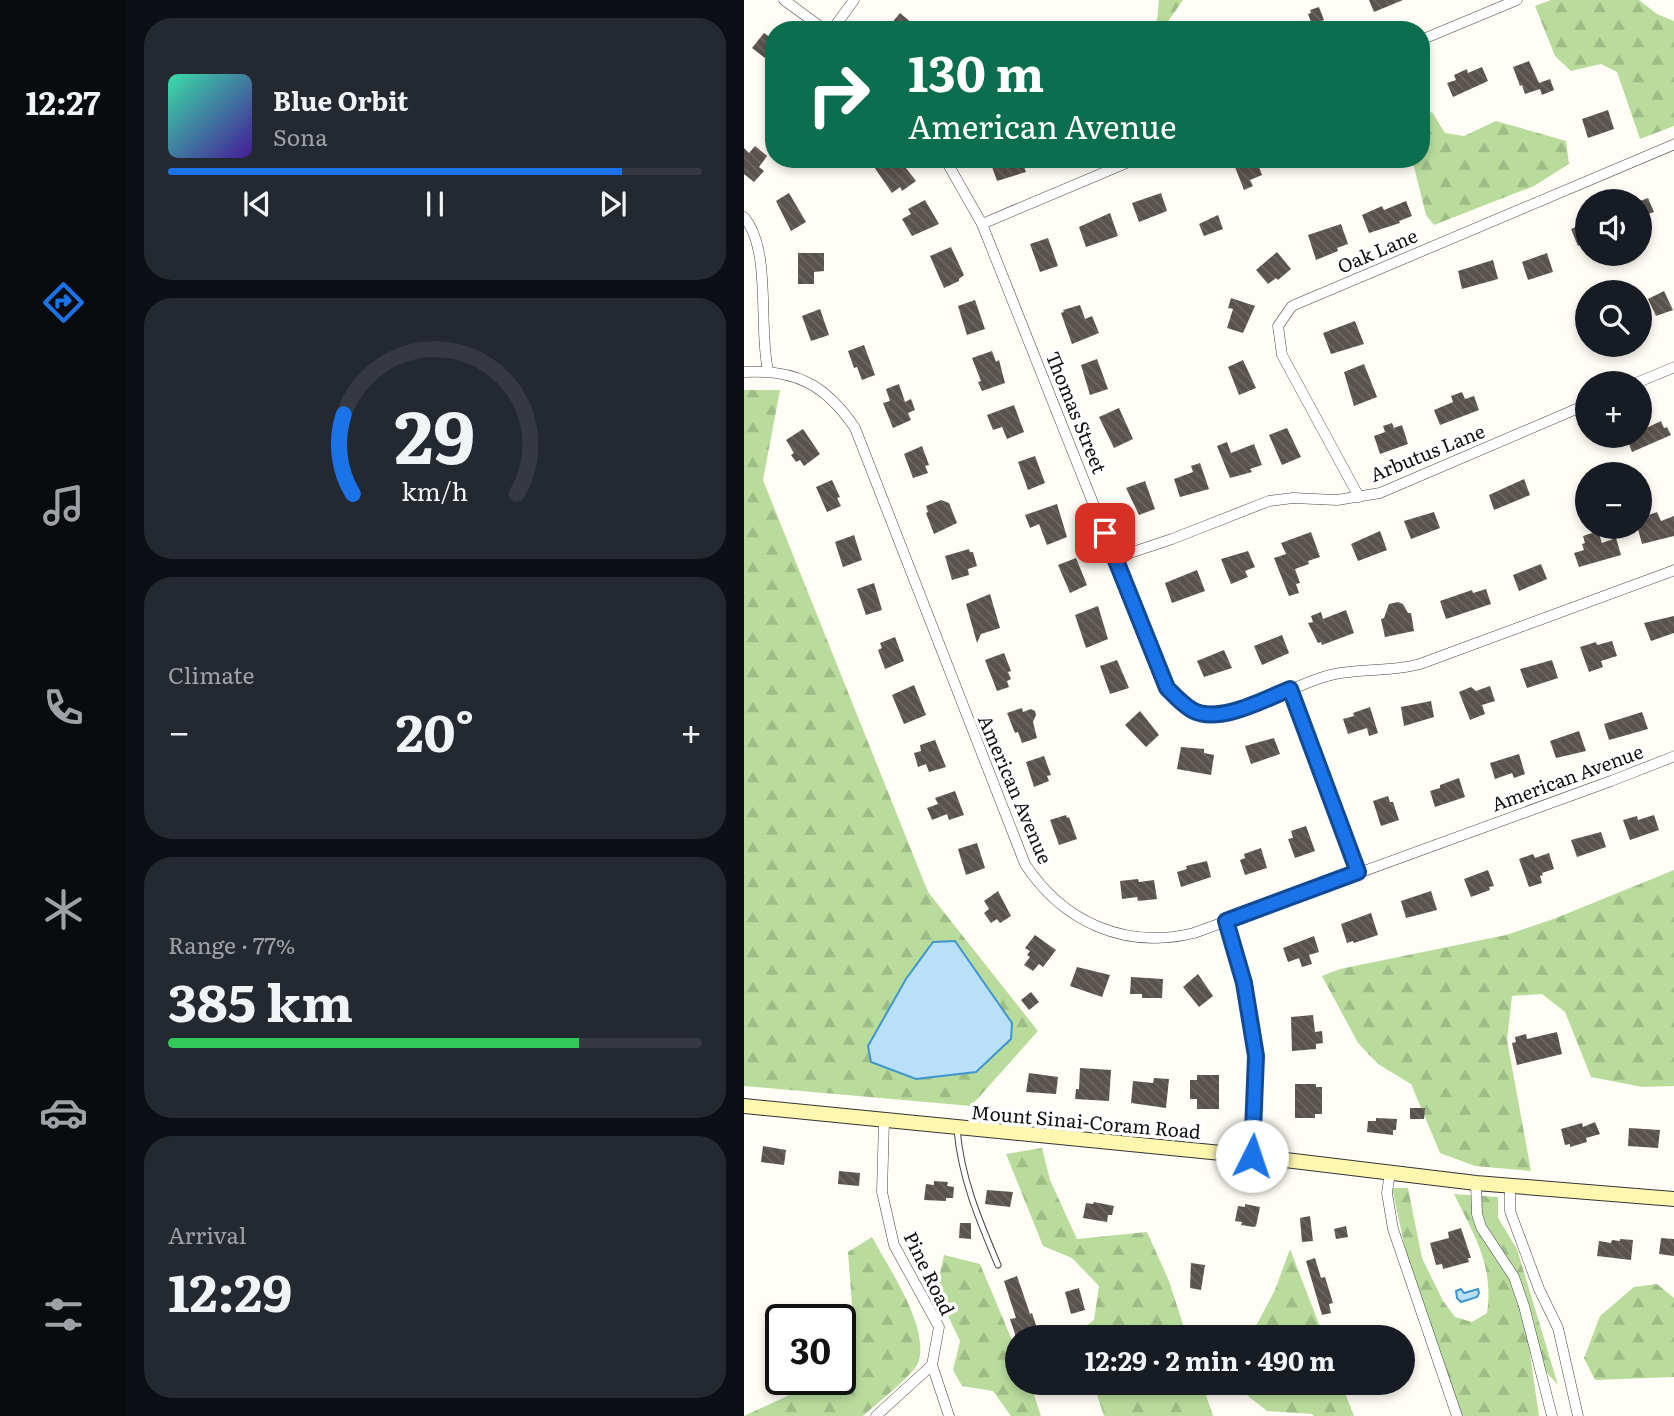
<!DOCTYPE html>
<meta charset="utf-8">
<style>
:root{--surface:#171b24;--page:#242831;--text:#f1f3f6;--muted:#9ea1a6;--line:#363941;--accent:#1a73e8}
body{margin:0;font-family:Literata,serif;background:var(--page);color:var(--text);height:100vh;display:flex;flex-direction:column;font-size:26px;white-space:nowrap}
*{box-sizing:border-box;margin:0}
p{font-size:23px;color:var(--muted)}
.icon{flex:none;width:38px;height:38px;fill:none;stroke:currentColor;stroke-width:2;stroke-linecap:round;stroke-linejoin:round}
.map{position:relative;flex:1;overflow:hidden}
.drawer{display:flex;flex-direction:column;gap:18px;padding:18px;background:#0d0f14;width:618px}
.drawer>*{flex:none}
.banner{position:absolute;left:21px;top:21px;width:665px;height:147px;border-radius:28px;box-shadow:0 4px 10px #0003;background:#0b6e4f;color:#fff;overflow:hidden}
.controls{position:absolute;left:831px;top:189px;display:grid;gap:14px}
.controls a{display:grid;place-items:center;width:77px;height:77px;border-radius:50%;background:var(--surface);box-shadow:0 4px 10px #0003;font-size:35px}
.speed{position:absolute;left:21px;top:1304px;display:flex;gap:14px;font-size:35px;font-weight:700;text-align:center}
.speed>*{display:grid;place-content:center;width:91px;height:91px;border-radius:50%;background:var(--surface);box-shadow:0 4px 10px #0003;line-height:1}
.speed .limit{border:4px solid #111;border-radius:10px;background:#fff;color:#111}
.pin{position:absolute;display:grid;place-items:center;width:60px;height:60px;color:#fff;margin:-30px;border-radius:14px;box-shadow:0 4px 10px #0006}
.me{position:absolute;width:77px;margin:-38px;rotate:4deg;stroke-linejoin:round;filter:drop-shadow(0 0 5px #0008)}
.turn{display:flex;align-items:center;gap:24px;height:147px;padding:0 28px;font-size:32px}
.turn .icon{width:91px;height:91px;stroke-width:2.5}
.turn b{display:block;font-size:49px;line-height:60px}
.big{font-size:52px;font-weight:700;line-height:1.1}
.drawer .widget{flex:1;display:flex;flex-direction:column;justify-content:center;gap:10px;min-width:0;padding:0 24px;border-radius:28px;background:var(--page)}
.drawer .dial{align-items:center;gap:0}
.dial svg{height:182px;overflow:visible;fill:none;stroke:var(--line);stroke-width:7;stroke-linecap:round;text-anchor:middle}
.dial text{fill:var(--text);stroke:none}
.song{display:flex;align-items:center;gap:21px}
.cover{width:84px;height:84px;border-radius:10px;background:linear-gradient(135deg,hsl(160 70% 55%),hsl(260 70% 35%))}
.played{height:7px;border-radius:4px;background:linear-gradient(90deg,var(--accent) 85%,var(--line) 85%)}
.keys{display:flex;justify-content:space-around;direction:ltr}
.heat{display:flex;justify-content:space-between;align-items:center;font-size:38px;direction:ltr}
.charge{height:10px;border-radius:5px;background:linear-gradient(90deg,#34c759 77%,var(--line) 0)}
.trip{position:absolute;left:261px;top:1325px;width:410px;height:70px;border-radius:35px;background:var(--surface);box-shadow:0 4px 10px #0003;font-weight:700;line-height:70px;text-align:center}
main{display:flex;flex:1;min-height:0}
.tab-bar{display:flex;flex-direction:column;width:126px;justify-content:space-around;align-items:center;background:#090b0e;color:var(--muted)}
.tab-bar .icon{width:49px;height:49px}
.tab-bar .selected{color:var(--accent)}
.tab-bar b{font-size:32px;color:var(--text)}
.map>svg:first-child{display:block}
</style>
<main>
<nav class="tab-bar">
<b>12:27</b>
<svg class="icon selected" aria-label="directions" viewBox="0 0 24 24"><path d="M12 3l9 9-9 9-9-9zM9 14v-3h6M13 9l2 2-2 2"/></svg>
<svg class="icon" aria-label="music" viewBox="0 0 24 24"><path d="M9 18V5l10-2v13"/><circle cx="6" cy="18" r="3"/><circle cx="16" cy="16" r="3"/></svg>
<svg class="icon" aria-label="phone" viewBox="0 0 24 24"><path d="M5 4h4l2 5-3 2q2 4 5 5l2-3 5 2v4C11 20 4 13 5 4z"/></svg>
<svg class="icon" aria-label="climate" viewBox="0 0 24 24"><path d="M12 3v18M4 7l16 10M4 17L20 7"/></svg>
<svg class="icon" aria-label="car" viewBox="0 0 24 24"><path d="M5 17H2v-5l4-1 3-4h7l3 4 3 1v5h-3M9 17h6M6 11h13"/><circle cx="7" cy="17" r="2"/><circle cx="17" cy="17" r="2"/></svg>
<svg class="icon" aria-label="filters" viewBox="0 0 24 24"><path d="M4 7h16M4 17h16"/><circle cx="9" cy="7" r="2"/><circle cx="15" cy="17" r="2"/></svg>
</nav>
<section class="drawer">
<div class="widget">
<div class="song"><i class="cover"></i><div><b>Blue Orbit</b><p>Sona</p></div></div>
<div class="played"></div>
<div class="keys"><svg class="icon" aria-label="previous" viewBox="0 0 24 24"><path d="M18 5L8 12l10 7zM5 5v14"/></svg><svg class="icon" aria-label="pause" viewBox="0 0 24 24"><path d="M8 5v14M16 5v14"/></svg><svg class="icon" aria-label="next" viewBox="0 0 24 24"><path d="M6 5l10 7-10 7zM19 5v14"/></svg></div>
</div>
<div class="widget dial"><svg viewBox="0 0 100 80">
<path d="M14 69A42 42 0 1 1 86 69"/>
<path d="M14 69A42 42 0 0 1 10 34" stroke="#1a73e8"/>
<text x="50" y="56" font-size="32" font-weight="700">29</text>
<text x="50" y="72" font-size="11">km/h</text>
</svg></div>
<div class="widget"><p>Climate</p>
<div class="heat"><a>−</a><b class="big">20°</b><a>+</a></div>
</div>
<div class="widget"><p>Range · 77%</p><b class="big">385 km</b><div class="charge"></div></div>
<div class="widget"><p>Arrival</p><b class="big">12:29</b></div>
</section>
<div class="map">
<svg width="931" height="1416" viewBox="0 0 931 1416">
<defs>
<pattern id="forest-firs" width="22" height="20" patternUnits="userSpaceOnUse" patternTransform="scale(1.75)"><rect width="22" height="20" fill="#b9dc9c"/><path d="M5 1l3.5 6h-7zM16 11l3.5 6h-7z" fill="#9ebc85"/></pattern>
<pattern id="building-back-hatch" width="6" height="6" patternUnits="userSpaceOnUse" patternTransform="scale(1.75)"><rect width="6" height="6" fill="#5a524d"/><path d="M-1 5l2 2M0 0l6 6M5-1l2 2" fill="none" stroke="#6d6662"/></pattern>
</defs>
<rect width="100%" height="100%" fill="#fffdf5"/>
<g fill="url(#forest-firs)">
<path d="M415 0H439L418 30H412Z"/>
<path d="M807 0H895L913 14 930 21V126L896 139 873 72 857 64 827 71 811 56 791 6Z"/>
<path d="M688 112 701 133 720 136 752 121 822 141 825 164 790 186 690 225 682 215 668 159H677V116Z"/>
<path d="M0 390H36L19 480 184 892 294 1031 227 1106 0 1086Z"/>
<path d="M930 870V1086L898 1087 847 1077 821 1012 798 994 768 996 763 1040 787 1171 731 1166 696 1153 667 1084 634 1064 614 1043 578 976 596 969 762 935 812 918Z"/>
<path d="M298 1148 306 1180 333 1239 403 1232 425 1281 443 1337H334L333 1333 350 1320 355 1286 328 1258 299 1246 262 1154Z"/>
<path d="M648 1188H664L678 1258 699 1301 711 1317 728 1322 743 1313C750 1265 730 1235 710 1194L754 1197V1218L773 1249 814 1385 786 1354 795 1416H718L664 1262Z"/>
<path d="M128 1237C144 1267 187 1329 174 1363 170 1374 130 1406 119 1416H0L56 1390 60 1379H96V1346L111 1344 104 1252Z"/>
<path d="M546 1249 580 1337H506L531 1290Z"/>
<path d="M200 1255 236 1264 273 1352V1382L286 1383 297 1416H267L249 1391 218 1386 209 1370 216 1341 192 1291Z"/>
<path d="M913 1284 930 1298V1377L851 1380 840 1358 856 1316 890 1287Z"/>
<path d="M349 1383H458L469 1416H360Z"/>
<path d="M495 1383H597L610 1416H570L568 1414 523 1411 494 1388Z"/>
</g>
<g fill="#b9e0f7" stroke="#3f96cf" stroke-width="2">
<path d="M211 941 268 1023 267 1039 232 1072 172 1079 127 1062 124 1046 162 979 189 942Z"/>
<path d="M717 1289 720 1293 734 1289 735 1293 733 1297 717 1302 713 1298 712 1291Z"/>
</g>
<g fill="url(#building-back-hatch)">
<path d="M625 0H659L630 12Z"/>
<path d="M575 7 580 20 568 25 564 14 567 13 566 10Z"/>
<path d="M156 13 169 24 165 30H142Z"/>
<path d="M20 33 30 40V65L8 48Z"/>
<path d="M785 61 795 83 806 79 810 90 798 95 796 89 781 94 778 85 776 86 769 67Z"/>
<path d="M738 67 744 81 709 97 703 83 712 80 710 75 723 69 724 73Z"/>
<path d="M864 110 870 129 844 138 838 119Z"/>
<path d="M11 146 23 156 15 167 20 171 10 182 0 174V148L5 153Z"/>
<path d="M135 159H155L172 181 158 191 156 187 148 193 128 164Z"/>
<path d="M260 159H277L282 172 253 181 247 164Z"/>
<path d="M512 159 518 175 506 180 509 186 500 190 491 167Z"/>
<path d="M45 193 62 222 47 231 32 201Z"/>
<path d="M417 193 423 211 395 222 388 203Z"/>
<path d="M904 198 910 212 896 217V201Z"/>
<path d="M181 200 195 224 168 236 158 219 167 214 164 209Z"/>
<path d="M662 201 668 216 655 221 656 223 625 233 618 215 638 206 640 210Z"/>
<path d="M366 213 374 236 342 247 335 227Z"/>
<path d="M474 215 479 229 460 236 455 224Z"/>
<path d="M844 222V242L834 246 827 229Z"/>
<path d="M597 224 604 244 593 248 594 251 572 260 564 235Z"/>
<path d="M304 238 314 266 296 272 286 244Z"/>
<path d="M207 247 220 275 215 279V281L200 288 186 256Z"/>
<path d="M533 252 547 269 534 280 532 278 524 284 512 270Z"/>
<path d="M54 253H80V271L70 272V284H54Z"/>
<path d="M803 253 809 272 784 280 778 262Z"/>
<path d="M749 260 754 279 718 289 714 271Z"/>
<path d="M920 291 929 310 912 316 904 299Z"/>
<path d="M487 298 511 306 499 333 483 328 489 309 484 308Z"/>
<path d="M231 300 241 329 223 335 214 306Z"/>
<path d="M336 305 341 319 348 316 355 333 328 344 317 313 320 312 319 310Z"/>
<path d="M76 309 85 335 67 341 58 316Z"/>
<path d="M611 321 620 344 587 354 579 333Z"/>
<path d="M120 345 131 375 118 380 113 367 110 368 104 351Z"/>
<path d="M248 351 252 362 255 360 261 383 238 391 234 382 237 381 228 358Z"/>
<path d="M353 359 364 389 346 395 337 365Z"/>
<path d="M499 360 512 388 495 395 484 367Z"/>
<path d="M620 364 633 397 610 406 600 372Z"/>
<path d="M155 384 161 402 167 399 171 410 164 413 167 420 149 428 139 403 146 401 142 389Z"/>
<path d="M718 392 721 399 730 396 735 410 696 425 690 410 709 402 707 396Z"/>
<path d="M270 405 280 432 263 439 258 427 249 430 243 415Z"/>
<path d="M375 408 389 439 370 448 355 417Z"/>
<path d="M917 421 920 428 923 427 927 435 888 452 882 436H896V431Z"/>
<path d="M648 423 650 428 658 425 664 444 636 454 630 436 641 432 639 426Z"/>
<path d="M543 428 557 457 538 465 525 435Z"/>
<path d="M59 429 76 454 60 466 56 460 52 462 47 455 50 453 42 440Z"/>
<path d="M483 442 487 453 510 444 518 465 506 469 508 472 486 478 473 446Z"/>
<path d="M178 446 185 465 181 466 184 473 169 478 160 454Z"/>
<path d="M291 456 301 483 284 490 274 462Z"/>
<path d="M456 463 465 489 436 497 430 479 449 472 447 466Z"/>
<path d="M780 479 786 495 750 510 745 495Z"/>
<path d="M88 480 96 497 93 498 97 506 83 512 72 487Z"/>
<path d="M401 481 411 509 395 515 382 488Z"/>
<path d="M197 500 205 503 213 523 190 534 182 513 184 512 182 506Z"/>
<path d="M313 504 323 537 303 545 295 524 286 528 281 515Z"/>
<path d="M690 512 696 528 667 539 660 521Z"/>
<path d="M913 512 917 521 930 516V536L898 544 894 529 896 528V518Z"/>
<path d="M636 531 643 550 614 561 607 544Z"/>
<path d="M854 531 858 543 872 538 877 555 835 567 830 553 840 550 838 544 841 543 839 536Z"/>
<path d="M567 532 576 557 564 561 565 564 551 569 556 583 552 584 555 593 545 596 530 558 542 554 537 543Z"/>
<path d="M110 535 118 560 99 567 91 542Z"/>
<path d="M225 549 226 552H229L233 566 224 569 225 575 208 580 201 556Z"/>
<path d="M504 551 511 567 501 571 504 577 487 584 477 559Z"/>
<path d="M332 558 343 585 326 593 314 565Z"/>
<path d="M797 564 803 579 775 591 769 575Z"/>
<path d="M453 570 461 591 428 603 421 583Z"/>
<path d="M130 583 138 610 122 615 113 589Z"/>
<path d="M742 589 747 604 702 619 696 601 728 590 729 593Z"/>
<path d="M246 594 256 628 237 634 233 643 222 604Z"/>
<path d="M654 602 659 604 664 613H667L670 631 641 637 637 619 640 618 645 604Z"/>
<path d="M354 606 364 639 342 648 331 615Z"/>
<path d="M602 610 610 633 578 645 577 642 574 643 564 623 569 622 567 616 577 612 579 619Z"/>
<path d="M930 616V633L907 641 900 623Z"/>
<path d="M538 635 545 653 518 665 510 646Z"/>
<path d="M151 637 160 661 141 669 134 650 138 648 136 643Z"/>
<path d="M868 641 873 656 857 661 859 667 845 672 836 647 852 642 853 645Z"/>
<path d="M480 650 488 668 460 677 453 661Z"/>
<path d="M260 653 267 671 264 672 267 679 263 681 265 687 253 691 241 660Z"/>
<path d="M373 660 385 688 366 694 356 666Z"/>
<path d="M808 660 814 678 783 688 776 669Z"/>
<path d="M170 685 182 715 160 724 148 695Z"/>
<path d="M746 686 751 701 738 705 741 714 726 720 715 692 727 687 732 691Z"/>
<path d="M687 701 690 717 660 726 657 707Z"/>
<path d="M626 707 634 733 625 736 623 728 604 734 599 719 610 716 609 713Z"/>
<path d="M278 708 279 712 287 709 291 711 292 715 289 722 293 738 278 743 274 732 271 733 263 713Z"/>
<path d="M396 711 415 735 402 747 381 725Z"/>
<path d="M898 712 904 729 865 740 860 724Z"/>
<path d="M835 731 842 751 812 758 806 741Z"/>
<path d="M530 738 536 754 507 764 501 746Z"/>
<path d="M191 740 202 767 185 772 182 764 174 767 170 753 177 751 176 745Z"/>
<path d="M437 747 460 749V753L470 755 467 775 433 769Z"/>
<path d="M775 754 781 774 770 778 768 773 751 779 746 763Z"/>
<path d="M300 756 307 775 303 776 305 781 290 787 282 762Z"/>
<path d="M715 778 721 797 691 807 686 791 696 788V785Z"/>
<path d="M211 791 220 815 205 820 203 814 188 820 183 808 194 804 191 798Z"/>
<path d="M644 796 646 802H649L655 820 637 826 629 801Z"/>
<path d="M322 815 323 818 325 817 333 839 315 845 306 820Z"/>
<path d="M910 815 915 830 886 840 879 820 893 816 894 820Z"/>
<path d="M562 826 571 851 551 858 544 839 549 838 547 831Z"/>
<path d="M857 832 862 847 833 857 827 840Z"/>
<path d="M233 843 241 868 222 875 214 849Z"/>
<path d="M517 848 523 868 501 875 496 860 501 858 500 854Z"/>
<path d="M805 853 810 869 798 873 799 875 796 876 798 883 785 887 775 859 789 854 791 858Z"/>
<path d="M463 861 467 877 437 887 433 872 443 869 442 866Z"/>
<path d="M744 870 750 886 745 887 746 890 727 897 720 879Z"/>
<path d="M394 879 395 882 410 880 413 899 394 901 393 897 378 899 376 881Z"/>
<path d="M254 891 267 916 256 923 253 919 247 923 240 913 245 909 240 901Z"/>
<path d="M687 891 693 910 662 918 657 901Z"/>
<path d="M627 913 634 935 610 943 609 941 603 943 597 924Z"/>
<path d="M291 935 312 950 299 967 295 964 289 971 280 965 286 957 283 955 286 951 281 948Z"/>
<path d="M570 936 575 952 565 955 568 964 558 967 555 958 544 962 539 948Z"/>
<path d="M333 967 366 975 358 997 326 986Z"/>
<path d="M454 974 469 996 455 1007 439 987Z"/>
<path d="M387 977 419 979 418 998H398V994H386Z"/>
<path d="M287 992 295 1002 285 1010 277 1000Z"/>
<path d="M569 1015 571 1032 578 1031 579 1043 572 1044V1049L548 1051 547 1017Z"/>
<path d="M813 1032 818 1054 773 1065 768 1043 772 1042 771 1037 782 1034 783 1039Z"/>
<path d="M336 1068 367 1070 365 1101 331 1099 332 1089H335Z"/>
<path d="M285 1073 314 1077 312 1094 282 1092Z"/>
<path d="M453 1075H475V1109H453V1099H446V1080H453Z"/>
<path d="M410 1078 425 1079 422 1108 387 1103 389 1081 409 1083Z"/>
<path d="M551 1084H572V1087H578V1114H571V1118H551Z"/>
<path d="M666 1108H681L680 1119H666Z"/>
<path d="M632 1118 653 1119 652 1130H649V1135L623 1132 624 1121H632Z"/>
<path d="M851 1122 856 1134 842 1138 843 1142 826 1147V1144L821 1145 817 1129 838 1123 839 1127Z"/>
<path d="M885 1128 916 1130 914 1148 884 1146Z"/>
<path d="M19 1146 42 1150 40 1165 17 1162Z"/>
<path d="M95 1171 116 1173 115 1186 94 1184Z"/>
<path d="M190 1181 204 1182 203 1186 210 1187 209 1198H202V1201L180 1200 182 1184 190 1185Z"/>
<path d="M243 1190 269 1192 266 1207 241 1204Z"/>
<path d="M350 1202 370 1206 368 1215H364L363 1222 339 1218 342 1203 349 1204Z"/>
<path d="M501 1204 516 1207 512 1226 510 1227 497 1225 498 1222 491 1221 494 1206 501 1207Z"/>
<path d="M566 1216 569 1241 558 1242 556 1218Z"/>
<path d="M216 1223H227V1239L215 1238Z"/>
<path d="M602 1226 604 1237 592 1239 590 1229Z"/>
<path d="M717 1228 727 1258H724L725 1262 699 1269 698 1264 692 1265 686 1243 705 1238 704 1232Z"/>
<path d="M917 1238 930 1239V1256L915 1254Z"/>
<path d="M876 1239 889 1240 887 1260 853 1256 855 1241 867 1243 868 1240 876 1241Z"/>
<path d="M571 1258 577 1278 581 1277 589 1303 585 1304 587 1313 578 1315 562 1261Z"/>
<path d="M447 1263 461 1265 457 1290 446 1288Z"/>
<path d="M273 1276 286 1314 288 1313 296 1337H272L266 1319 272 1318 260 1281Z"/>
<path d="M335 1288 341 1310 327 1314 321 1292Z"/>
<path d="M326 1382H338L340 1390 329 1393Z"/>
</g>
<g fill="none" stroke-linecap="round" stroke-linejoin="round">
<g stroke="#444" stroke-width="7">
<path id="service" d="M213 1129C217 1178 235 1220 254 1265"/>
</g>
<g stroke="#444" stroke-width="11">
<g id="minor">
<path d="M40 0 81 30"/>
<path d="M88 30 110 0"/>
<path d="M677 40 773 0"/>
<path d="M201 159 238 224 423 689C431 696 441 709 452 712 495 724 549 682 591 674 620 668 648 672 676 664L931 570"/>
<path d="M0 217C28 250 14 327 24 370"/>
<path d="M238 224 392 159"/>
<path d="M0 372C52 369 82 385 111 428L281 864C319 922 381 950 450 933L867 781 931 756"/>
<path d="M892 383 931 367"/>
<path d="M615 497 538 355 534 326 548 306 931 144"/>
<path d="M371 558 428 539 525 501 549 498 593 500 636 493 844 404"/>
<path d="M546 689 614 872"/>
<path d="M482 921 500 983 512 1056 508 1156"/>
<path d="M646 1172 643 1193 649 1229 713 1416"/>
<path d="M732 1183 733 1214 737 1227 770 1277 780 1306 808 1416"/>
<path d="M766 1186V1211L795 1289 814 1328 834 1416"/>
<path d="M188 1365 205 1416"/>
<path d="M132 1416 188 1365 195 1327 150 1245 138 1192 140 1121"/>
</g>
</g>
<g stroke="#333" stroke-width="16">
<path id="secondary" d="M0 1106 508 1156 732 1183 931 1199"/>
</g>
<use href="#service" stroke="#fff" stroke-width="5"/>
<use href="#minor" stroke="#fff" stroke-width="10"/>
<use href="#secondary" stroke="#fff6b0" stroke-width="14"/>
</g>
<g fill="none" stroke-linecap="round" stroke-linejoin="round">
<g stroke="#114b97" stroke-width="18">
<path id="route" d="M361 533 423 688C431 696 438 704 448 710 474 725 521 699 546 689L614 872 482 921 500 983 512 1056 508 1156"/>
</g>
<use href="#route" stroke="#1a73e8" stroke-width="12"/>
</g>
<g text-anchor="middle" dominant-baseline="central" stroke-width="7" stroke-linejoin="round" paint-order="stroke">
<g font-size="19" fill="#111" stroke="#fff">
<text transform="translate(633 250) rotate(-23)">Oak Lane</text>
<text transform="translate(333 412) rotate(68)">Thomas Street</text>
<text transform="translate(683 452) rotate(-22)">Arbutus Lane</text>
<text transform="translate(823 777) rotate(-20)">American Avenue</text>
<text transform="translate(272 789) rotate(67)">American Avenue</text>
<text transform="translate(342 1121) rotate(5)">Mount Sinai-Coram Road</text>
<text transform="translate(186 1273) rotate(64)">Pine Road</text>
</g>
</g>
</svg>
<div class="controls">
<a><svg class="icon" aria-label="sound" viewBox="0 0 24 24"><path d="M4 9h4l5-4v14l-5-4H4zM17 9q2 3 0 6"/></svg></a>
<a><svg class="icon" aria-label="search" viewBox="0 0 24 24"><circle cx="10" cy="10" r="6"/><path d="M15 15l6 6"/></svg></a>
<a>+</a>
<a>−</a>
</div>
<div class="speed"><div class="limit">30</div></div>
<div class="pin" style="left:361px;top:533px;background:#d93025"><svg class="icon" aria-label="arrive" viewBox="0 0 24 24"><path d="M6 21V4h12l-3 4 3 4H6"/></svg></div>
<svg class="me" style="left:508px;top:1156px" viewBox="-20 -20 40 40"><circle r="19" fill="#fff"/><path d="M0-13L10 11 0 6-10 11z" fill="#1a73e8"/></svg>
<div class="trip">12:29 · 2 min · 490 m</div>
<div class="banner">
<div class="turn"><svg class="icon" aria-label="right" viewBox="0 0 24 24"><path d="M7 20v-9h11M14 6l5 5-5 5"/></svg><div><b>130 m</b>American Avenue</div></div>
</div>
</div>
</main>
